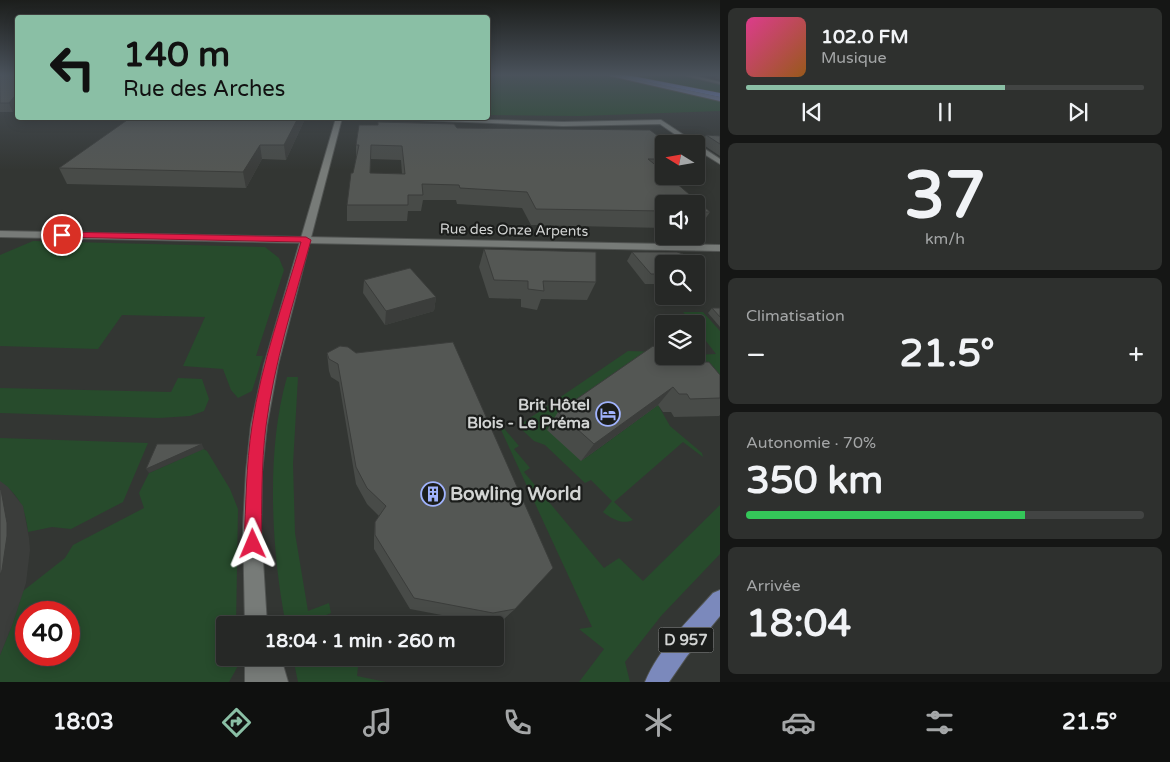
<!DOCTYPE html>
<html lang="fr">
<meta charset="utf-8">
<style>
:root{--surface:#262826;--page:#2e302e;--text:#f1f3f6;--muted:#a4a6a7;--line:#424443;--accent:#8abfa5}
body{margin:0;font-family:"Varela Round",sans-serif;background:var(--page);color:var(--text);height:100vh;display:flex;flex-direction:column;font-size:19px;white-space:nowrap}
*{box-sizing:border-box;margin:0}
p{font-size:16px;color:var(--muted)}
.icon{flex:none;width:28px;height:28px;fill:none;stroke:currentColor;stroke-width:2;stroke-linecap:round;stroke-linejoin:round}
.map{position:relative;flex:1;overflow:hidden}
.panel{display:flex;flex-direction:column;gap:8px;padding:8px;background:#151615;width:450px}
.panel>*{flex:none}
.banner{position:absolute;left:15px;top:15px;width:475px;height:105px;border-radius:5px;box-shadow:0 2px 12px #0003,0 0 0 1px var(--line);background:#8abfa5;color:#111;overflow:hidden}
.needle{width:32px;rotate:281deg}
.controls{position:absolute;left:655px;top:135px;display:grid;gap:10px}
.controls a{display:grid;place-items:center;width:50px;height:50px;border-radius:5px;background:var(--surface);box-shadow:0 2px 12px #0003,0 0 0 1px var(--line);font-size:25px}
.speed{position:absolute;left:15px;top:601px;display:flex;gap:10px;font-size:25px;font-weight:700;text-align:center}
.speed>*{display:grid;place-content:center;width:65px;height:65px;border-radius:50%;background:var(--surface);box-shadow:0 2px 12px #0003,0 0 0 1px var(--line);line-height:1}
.speed .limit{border:8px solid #d22;background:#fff;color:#111}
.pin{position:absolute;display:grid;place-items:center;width:42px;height:42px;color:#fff;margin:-21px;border:2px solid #fff;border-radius:50%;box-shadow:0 1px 5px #0007}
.me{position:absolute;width:55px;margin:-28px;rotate:359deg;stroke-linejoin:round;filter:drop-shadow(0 0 4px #0008)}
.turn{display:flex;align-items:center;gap:18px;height:105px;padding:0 25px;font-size:22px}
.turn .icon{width:65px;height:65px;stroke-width:2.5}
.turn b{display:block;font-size:35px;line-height:42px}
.big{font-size:38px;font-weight:700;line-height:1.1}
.panel .card{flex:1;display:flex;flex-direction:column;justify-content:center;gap:8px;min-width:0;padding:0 18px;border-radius:8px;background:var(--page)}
.panel .dial{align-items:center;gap:0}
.dial b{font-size:65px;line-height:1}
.song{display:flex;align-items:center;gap:15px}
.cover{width:60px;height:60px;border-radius:8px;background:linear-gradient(135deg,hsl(330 70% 55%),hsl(30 70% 35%))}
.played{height:5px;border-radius:2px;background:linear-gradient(90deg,var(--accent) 65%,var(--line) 65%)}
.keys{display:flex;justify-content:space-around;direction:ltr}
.heat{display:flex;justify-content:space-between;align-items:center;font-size:28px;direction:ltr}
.charge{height:8px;border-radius:4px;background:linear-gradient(90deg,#34c759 70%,var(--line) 0)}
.trip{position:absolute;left:216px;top:616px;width:288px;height:50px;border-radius:5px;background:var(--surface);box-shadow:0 2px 12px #0003,0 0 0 1px var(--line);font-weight:700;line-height:50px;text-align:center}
.tab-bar{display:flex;height:80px;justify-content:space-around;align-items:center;background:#0f100f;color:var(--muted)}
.tab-bar .icon{width:35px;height:35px}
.tab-bar .selected{color:var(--accent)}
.tab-bar b{font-size:22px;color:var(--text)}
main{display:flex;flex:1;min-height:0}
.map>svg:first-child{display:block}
</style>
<main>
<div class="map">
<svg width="720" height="682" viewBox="0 0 720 682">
<rect width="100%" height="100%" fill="#333633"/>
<g fill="#274b2c" fill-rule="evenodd">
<path d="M488 74H596L720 101V111L580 116 488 115Z"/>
<path d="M622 74H675L720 83V93Z"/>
<path d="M33 241 265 247 279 258 284 270 256 356H263L252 391 238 398 231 390 223 369 183 366 205 317 122 315 98 349 0 346V255Z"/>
<path d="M683 312H703L720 331V379L703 369 582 461 658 405 670 426 702 453 703 457 683 442 614 502 633 520C622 525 612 519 603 512L612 501 591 480 585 483 545 445 534 441 518 426 628 351 664 352V356L716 354 696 328V324H693Z"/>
<path d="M287 377H298L293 464 295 533 308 611 329 603 331 613 322 617 317 625H286C271 550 266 450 287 377Z"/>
<path d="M178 378 202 379 209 399 204 411 190 416 159 418 0 413V388L171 392Z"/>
<path d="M496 419 519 446 514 449 530 468 524 472 604 568 619 558 643 581 720 505V554L661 616 625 662 630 682H579L604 649 579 629 592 627Z"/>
<path d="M0 438 148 443 123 502 71 529 52 527 28 532C25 509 20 495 0 482Z"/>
<path d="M198 446 207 451 230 489 238 509 236 625H225V658H237L238 666 229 682H0V655L13 623 23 591 65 558 73 545 144 508 139 493 149 473 187 456ZM26 612H69V655H26Z"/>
<path d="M293 658H326L333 659 359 658 357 676 386 682H298Z"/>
</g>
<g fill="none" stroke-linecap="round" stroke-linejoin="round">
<g stroke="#515452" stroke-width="2">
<g id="street">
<path d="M687 74 720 82V84L678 74Z"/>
<path d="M416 118 563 122 661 120 720 159V164L696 149V144H689L660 124 563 126 419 120Z"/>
<path d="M0 231 720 245V251L0 237Z"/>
</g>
</g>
<g stroke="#515452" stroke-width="2">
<g id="secondary">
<path d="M336 118H342L278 365 267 425 262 472 261 528 267 625H245L243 528 246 472 251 425 264 365Z"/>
<path d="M245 658H281L288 682H245Z"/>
</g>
</g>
<g stroke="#515452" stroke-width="2">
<g id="primary">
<path d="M612 74 720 97V101L602 74Z"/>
<path d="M720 590V616L687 656 669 682H645C659 648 689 620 713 593Z"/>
</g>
</g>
<g stroke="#515452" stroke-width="1">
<path id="highway" d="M610 74H622L720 93V97Z"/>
</g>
<use href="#street" fill="#777b78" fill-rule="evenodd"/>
<use href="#secondary" fill="#777b78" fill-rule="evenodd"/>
<use href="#primary" fill="#7b89bc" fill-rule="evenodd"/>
<use href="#highway" fill="#7e93e9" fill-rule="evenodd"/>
</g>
<g fill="#484b48" fill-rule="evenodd">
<path d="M0 74 13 112H0Z"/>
<path d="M717 74H720V80L715 79Z"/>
<path d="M304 121 286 160 262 159 246 188 67 184 59 168Z"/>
<path d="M457 128 664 144V176L710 212 699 228H696V204H664V228L531 225 522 208 457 204 456 200H423L421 211H408L407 221H347V205L356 159V145ZM370 159 401 160 402 174 370 173Z"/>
<path d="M706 135 720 136V156L702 144Z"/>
<path d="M484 249 596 282 587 300 541 299 537 310 521 307V299L489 298 479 267Z"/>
<path d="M632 252 664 264V284H645L627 261Z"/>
<path d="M696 268 703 275 696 284Z"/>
<path d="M364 280 436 297 434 311 385 325 363 293Z"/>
<path d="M712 308H720V327L708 313Z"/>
<path d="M340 346 515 609 504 619 484 623 410 609 374 549V537L375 522 379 516 367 504 356 484 339 382 331 377 329 371 327 353Z"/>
<path d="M673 358 720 375V415L719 416 674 417 671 412H663L658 405 581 461 547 430 558 412Z"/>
</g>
<g fill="#3b3d3b">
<path d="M18 95V107L13 112 9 103 14 97Z"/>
<path d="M298 118H303L304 121 286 160 284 145Z"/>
<path d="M260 145 262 159 246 188 243 172Z"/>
<path d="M436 297 434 311 385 325 386 311Z"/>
<path d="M673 387 658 405 581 461 594 444Z"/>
<path d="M202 444 204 449 149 473 146 469Z"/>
<path d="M0 481 8 487 23 506 29 538 30 550 26 583 13 623 0 655Z"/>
</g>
<g fill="#545754" stroke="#3b3d3b" fill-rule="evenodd">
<path d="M0 74H18V95L14 97 9 103H0Z"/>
<path d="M130 118H298L284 145H260L243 172 59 168Z"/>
<path d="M378 122 454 124 457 128 650 130 669 144H664V159H648L664 172V176H668L710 212H696V204H664V211L536 209 527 192 460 188 459 185 422 184 423 195H408V205H347L351 173H353L359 145H356L359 125H378ZM371 145 402 146 405 174 370 173Z"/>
<path d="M706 135 720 136V144Z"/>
<path d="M484 249 596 252V282L543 281 544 291 528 289V281L494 280Z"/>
<path d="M632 252H677L683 254 692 264H664V274H651Z"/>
<path d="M410 268 436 297 386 311 364 280Z"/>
<path d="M696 268 703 275H696Z"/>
<path d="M712 308H720V317Z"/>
<path d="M453 342 553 568 515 609 493 613 414 598 375 535V522L386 506 367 488 356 467 338 364 329 359 327 353 340 346 348 347 356 353Z"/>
<path d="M653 346 664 353V356H670L673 358H680L683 362H709L720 375V398L690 399 687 394H679L673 387 594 444 558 412Z"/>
<path d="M157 444H202L146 469Z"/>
<path d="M0 489 1 490 7 523V536L2 570 0 575Z"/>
</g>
<linearGradient id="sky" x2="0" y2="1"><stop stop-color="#1c1e1c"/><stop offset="0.44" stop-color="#4a525b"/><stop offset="1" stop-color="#4a525b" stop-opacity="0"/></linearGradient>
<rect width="720" height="170" fill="url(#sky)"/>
<path fill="#e11d48" stroke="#92132f" d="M62 232 306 237 311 240C294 301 274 363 266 426 261 465 262 505 261 544L259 550 253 553 247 550 244 544C246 505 246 465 252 426 261 364 284 302 301 242L59 237 58 235Z"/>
<defs>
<g id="hotel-ring" transform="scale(1.25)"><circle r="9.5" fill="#1b1d1b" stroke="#a0b3fd" stroke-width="1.5"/><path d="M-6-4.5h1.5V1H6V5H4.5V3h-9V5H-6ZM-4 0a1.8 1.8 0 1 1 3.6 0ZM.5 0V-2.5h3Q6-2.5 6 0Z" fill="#a0b3fd"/></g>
<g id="building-ring" transform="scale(1.25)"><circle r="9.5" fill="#1b1d1b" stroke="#a0b3fd" stroke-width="1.5"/><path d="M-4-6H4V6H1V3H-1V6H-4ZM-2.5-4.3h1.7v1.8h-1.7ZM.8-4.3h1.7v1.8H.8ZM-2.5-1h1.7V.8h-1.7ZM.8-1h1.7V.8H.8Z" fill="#a0b3fd"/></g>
</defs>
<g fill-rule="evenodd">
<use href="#hotel-ring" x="608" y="414"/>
<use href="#building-ring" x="433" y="494"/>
</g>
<g text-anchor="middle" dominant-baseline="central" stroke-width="4.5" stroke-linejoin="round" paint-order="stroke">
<g font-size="14" fill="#d2d4d3" stroke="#1b1d1b">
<text transform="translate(514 230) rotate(1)">Rue des Onze Arpents</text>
</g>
<rect fill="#1b1d1b" stroke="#9b9d9c" stroke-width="1" x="658.5" y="627.5" width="55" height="25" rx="4"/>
<g font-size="15" font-weight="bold" fill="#d2d4d3">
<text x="686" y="640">D 957</text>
</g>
<g font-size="16" font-weight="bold" fill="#d2d4d3" stroke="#1b1d1b" text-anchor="end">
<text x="590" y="405">Brit Hôtel<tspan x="590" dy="18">Blois - Le Préma</tspan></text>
</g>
<g font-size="19" font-weight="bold" fill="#d2d4d3" stroke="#1b1d1b" text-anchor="start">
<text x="450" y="494">Bowling World</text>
</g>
</g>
</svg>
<div class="controls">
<a><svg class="needle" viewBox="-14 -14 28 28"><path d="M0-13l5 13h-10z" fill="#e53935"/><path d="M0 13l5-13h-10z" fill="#a4a6a7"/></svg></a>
<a><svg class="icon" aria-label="sound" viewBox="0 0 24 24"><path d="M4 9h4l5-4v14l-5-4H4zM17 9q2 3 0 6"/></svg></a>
<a><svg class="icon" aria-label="search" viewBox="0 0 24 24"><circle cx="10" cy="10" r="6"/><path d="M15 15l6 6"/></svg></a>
<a><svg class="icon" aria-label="layers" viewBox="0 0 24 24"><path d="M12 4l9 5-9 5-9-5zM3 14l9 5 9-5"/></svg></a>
</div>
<div class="speed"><div class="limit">40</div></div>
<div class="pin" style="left:62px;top:235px;background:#d93025"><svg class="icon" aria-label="arrive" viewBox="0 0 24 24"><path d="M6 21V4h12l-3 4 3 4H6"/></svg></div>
<svg class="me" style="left:253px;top:544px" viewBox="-20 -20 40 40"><path d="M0-17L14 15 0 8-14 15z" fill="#e11d48" stroke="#fff" stroke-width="4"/></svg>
<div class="trip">18:04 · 1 min · 260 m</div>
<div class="banner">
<div class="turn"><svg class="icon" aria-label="left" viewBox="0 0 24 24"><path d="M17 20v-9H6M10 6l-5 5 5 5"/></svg><div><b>140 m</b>Rue des Arches</div></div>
</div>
</div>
<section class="panel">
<div class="card">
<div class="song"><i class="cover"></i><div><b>102.0 FM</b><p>Musique</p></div></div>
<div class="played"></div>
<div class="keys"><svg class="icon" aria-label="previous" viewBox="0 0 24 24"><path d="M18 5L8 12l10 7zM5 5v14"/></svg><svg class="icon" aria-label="pause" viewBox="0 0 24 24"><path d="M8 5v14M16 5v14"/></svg><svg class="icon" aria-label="next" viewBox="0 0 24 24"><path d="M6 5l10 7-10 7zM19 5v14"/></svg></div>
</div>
<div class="card dial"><b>37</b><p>km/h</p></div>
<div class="card"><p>Climatisation</p>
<div class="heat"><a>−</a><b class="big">21.5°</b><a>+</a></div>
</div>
<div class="card"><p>Autonomie · 70%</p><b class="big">350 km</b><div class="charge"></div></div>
<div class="card"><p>Arrivée</p><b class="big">18:04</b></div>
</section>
</main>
<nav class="tab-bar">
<b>18:03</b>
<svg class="icon selected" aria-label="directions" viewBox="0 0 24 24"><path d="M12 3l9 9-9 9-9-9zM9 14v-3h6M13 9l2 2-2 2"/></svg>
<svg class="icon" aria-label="music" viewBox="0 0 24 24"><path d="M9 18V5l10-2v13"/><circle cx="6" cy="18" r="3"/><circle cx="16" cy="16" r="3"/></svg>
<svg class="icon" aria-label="phone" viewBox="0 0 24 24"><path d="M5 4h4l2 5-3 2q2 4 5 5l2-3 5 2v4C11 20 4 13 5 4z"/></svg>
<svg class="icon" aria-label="climate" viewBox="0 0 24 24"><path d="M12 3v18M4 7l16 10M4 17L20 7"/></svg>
<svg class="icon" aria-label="car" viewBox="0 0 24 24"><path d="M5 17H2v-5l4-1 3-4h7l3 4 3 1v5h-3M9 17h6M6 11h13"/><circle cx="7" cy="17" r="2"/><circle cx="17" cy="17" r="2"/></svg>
<svg class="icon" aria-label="filters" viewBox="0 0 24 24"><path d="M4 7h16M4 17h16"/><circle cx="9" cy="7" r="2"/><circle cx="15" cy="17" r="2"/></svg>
<b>21.5°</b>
</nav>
